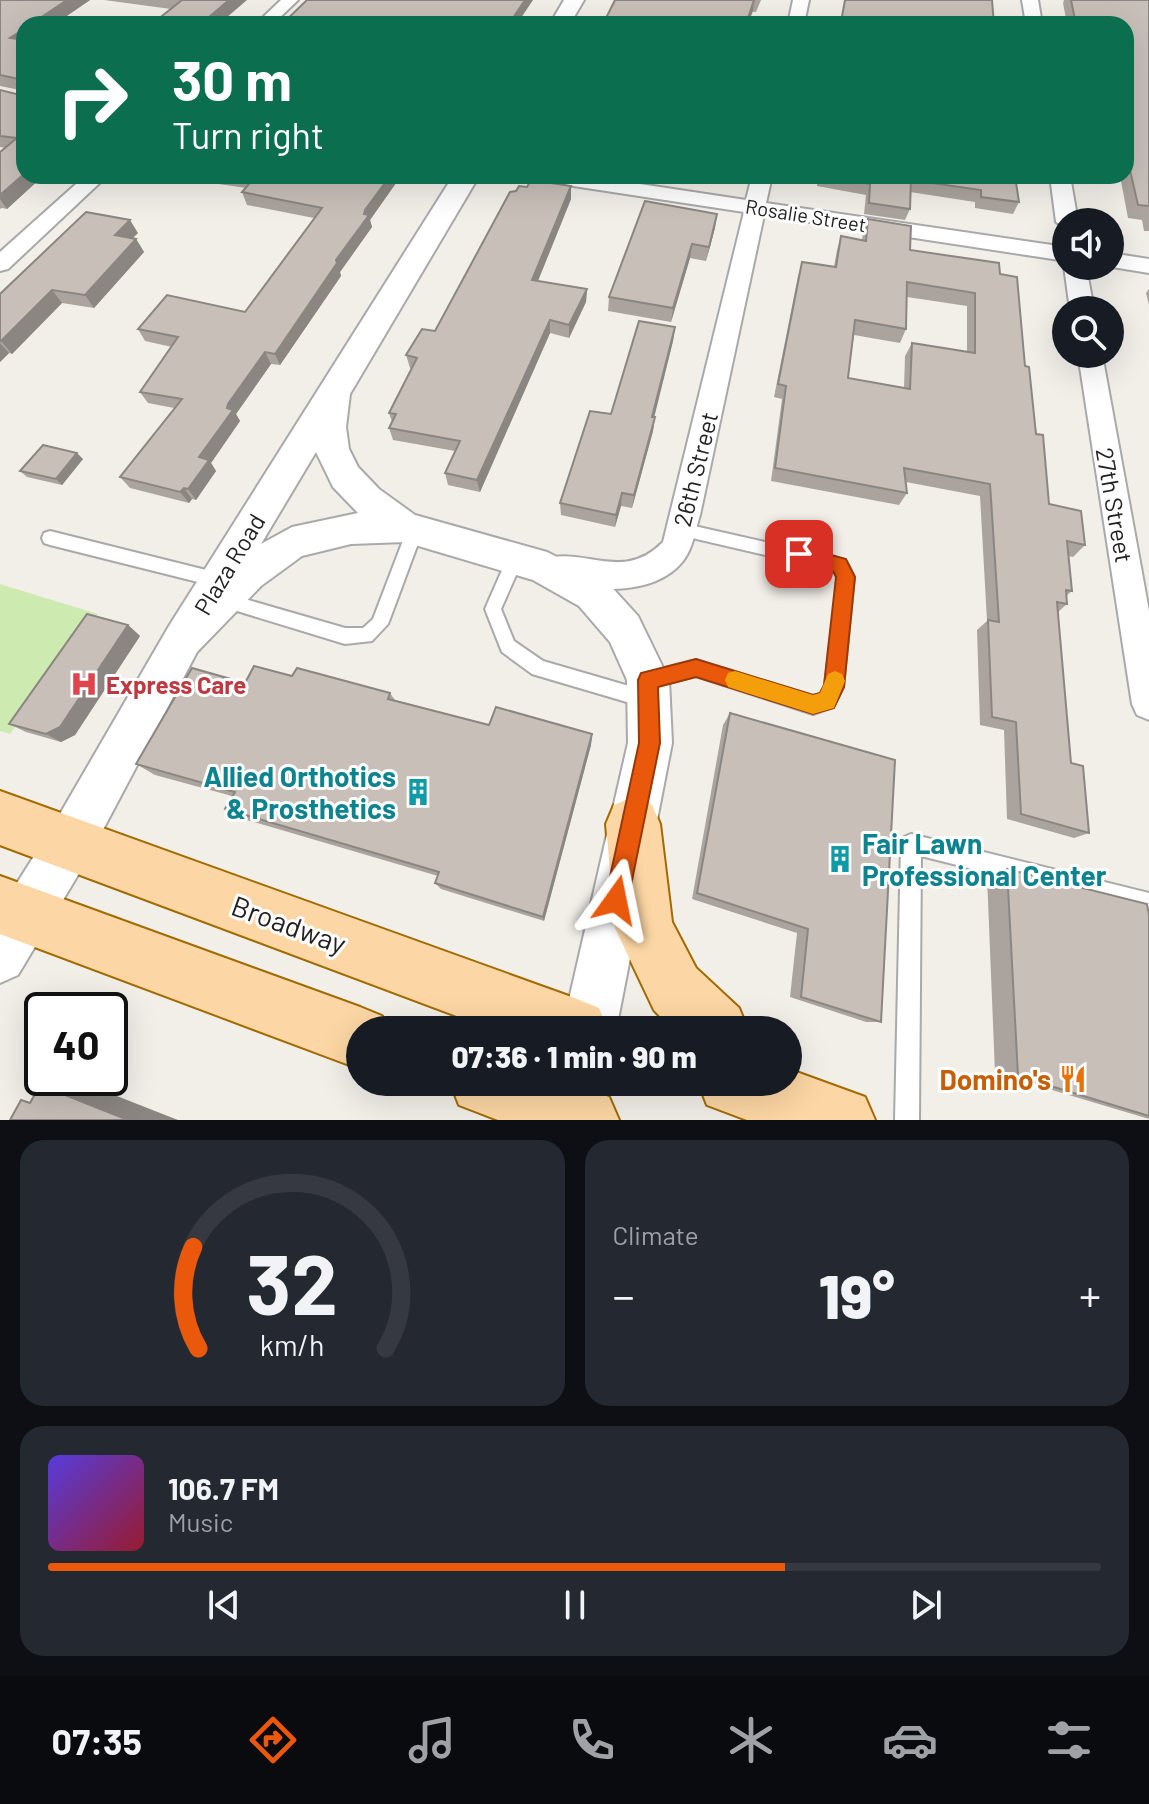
<!DOCTYPE html>
<meta charset="utf-8">
<style>
:root{--surface:#171b24;--page:#242831;--text:#f1f3f6;--muted:#9ea1a6;--line:#363941;--accent:#ea580c}
body{margin:0;font-family:Barlow,sans-serif;background:var(--page);color:var(--text);height:100vh;display:flex;flex-direction:column;font-size:30px;white-space:nowrap}
*{box-sizing:border-box;margin:0}
p{font-size:26px;color:var(--muted)}
.icon{flex:none;width:44px;height:44px;fill:none;stroke:currentColor;stroke-width:2;stroke-linecap:round;stroke-linejoin:round}
.map{position:relative;height:1120px;overflow:hidden}
.details{display:flex;flex-direction:column;gap:20px;padding:20px;background:#0d0f14;flex:1}
.details>*{flex:none}
.guide{position:absolute;left:16px;top:16px;width:1118px;height:168px;border-radius:24px;box-shadow:0 8px 32px #0002;background:#0b6e4f;color:#fff;overflow:hidden}
.tools{position:absolute;left:1052px;top:208px;display:grid;gap:16px}
.tools a{display:grid;place-items:center;width:72px;height:72px;border-radius:50%;background:var(--surface);box-shadow:0 8px 32px #0002;font-size:40px}
.speed{position:absolute;left:24px;top:992px;display:flex;gap:16px;font-size:40px;font-weight:700;text-align:center}
.speed>*{display:grid;place-content:center;width:104px;height:104px;border-radius:50%;background:var(--surface);box-shadow:0 8px 32px #0002;line-height:1}
.speed .limit{border:4px solid #111;border-radius:12px;background:#fff;color:#111}
.pin{position:absolute;display:grid;place-items:center;width:68px;height:68px;color:#fff;margin:-34px;border-radius:16px;box-shadow:0 4px 12px #0006}
.me{position:absolute;width:88px;margin:-44px;rotate:12deg;stroke-linejoin:round;filter:drop-shadow(0 0 6px #0008)}
.turn{display:flex;align-items:center;gap:28px;height:168px;padding:0 24px;font-size:36px}
.turn .icon{width:104px;height:104px;stroke-width:2.5}
.turn b{display:block;font-size:56px;line-height:68px}
.big{font-size:60px;font-weight:800;line-height:1.1}
.details .card{flex:1;display:flex;flex-direction:column;justify-content:center;gap:12px;min-width:0;padding:0 28px;border-radius:24px;background:var(--page)}
.details .dial{align-items:center;gap:0}
.dial svg{height:208px;overflow:visible;fill:none;stroke:var(--line);stroke-width:7;stroke-linecap:round;text-anchor:middle}
.dial text{fill:var(--text);stroke:none}
.song{display:flex;align-items:center;gap:24px}
.cover{width:96px;height:96px;border-radius:12px;background:linear-gradient(135deg,hsl(250 70% 55%),hsl(350 70% 35%))}
.played{height:8px;border-radius:4px;background:linear-gradient(90deg,var(--accent) 70%,var(--line) 70%)}
.keys{display:flex;justify-content:space-around;direction:ltr}
.heat{display:flex;justify-content:space-between;align-items:center;font-size:44px;direction:ltr}
.details .tiles{flex:1;display:grid;gap:20px;grid-template-columns:1fr 1fr}
.card:last-child{grid-column:span 2}
.trip{position:absolute;left:346px;top:1016px;width:456px;height:80px;border-radius:40px;background:var(--surface);box-shadow:0 8px 32px #0002;font-weight:800;line-height:80px;text-align:center}
.menu{display:flex;height:128px;justify-content:space-around;align-items:center;background:#090b0e;color:var(--muted)}
.menu .icon{width:56px;height:56px}
.menu .on{color:var(--accent)}
.menu b{font-size:36px;color:var(--text)}
.map>svg:first-child{display:block}
</style>
<div class="map">
<svg width="1149" height="1120" viewBox="0 0 1149 1120">
<rect width="100%" height="100%" fill="#f2efe9"/>
<path fill="#cdebb0" d="M0 584 98 614 10 734 0 731Z"/>
<g fill="none" stroke-linecap="round" stroke-linejoin="round">
<g stroke="#a9a9a9" stroke-width="4">
<g id="service">
<path d="M681 523 845 560 854 577 843 687 833 707 813 714 696 676 648 688 642 686 639 680 642 674 696 660 813 696 821 694 825 686 838 578 834 571 675 534 673 529 675 524Z"/>
<path d="M415 524 421 525 423 530 388 624 372 641 345 644 224 607 218 605 216 600 218 595 224 593 345 628H363L373 619 407 530 409 525Z"/>
<path d="M50 531 218 573 224 575 226 580 224 585 218 587 50 545 44 543 42 538 44 533Z"/>
<path d="M516 550 522 552 524 557 501 609 514 641 543 661 653 693 656 699 653 705 647 708 532 674 502 652 485 609 510 552Z"/>
<path d="M911 834 1149 893V913L921 856 919 1120H895L901 844 904 837Z"/>
</g>
</g>
<g stroke="#a9a9a9" stroke-width="4">
<g id="minor">
<path d="M281 0H298L273 24H256Z"/>
<path d="M793 0H809L804 24H788Z"/>
<path d="M1022 0H1038L1042 24H1026Z"/>
<path d="M85 176H107L8 269 0 271V252Z"/>
<path d="M537 176H587L746 200 752 176H772L766 203 1066 247V261L764 215 700 515C695 531 693 548 683 561 653 599 582 592 542 578L538 569 542 560C584 545 622 584 663 542L744 212 547 182Z"/>
<path d="M1050 176H1070L1078 222H1066V228L1056 222Z"/>
<path d="M1110 253 1149 259V273L1106 266H1110Z"/>
<path d="M1066 263V266H1086L1094 310H1070L1064 266Z"/>
<path d="M1078 354H1102L1149 611V720L1137 715 1132 704Z"/>
</g>
</g>
<g stroke="#a9a9a9" stroke-width="4">
<g id="tertiary">
<path d="M564 0H584L570 24H550Z"/>
<path d="M453 176H479L350 394 346 427 349 449 358 467 379 489 415 515 547 552 607 582 638 616 669 680 672 743 616 1030H562L628 743 627 680 610 642 579 606 533 580 405 542 351 544 302 556 261 586 197 652 87 860 18 975 0 983V910L53 826 169 626ZM316 452 333 487 358 513 292 527 261 544Z"/>
</g>
</g>
<g stroke="#a06b00" stroke-width="4">
<g id="primary">
<path d="M0 791 577 999 599 1008 608 1030H494L0 845Z"/>
<path d="M633 797 652 805 660 824 672 922 696 968 739 1008 748 1030H673L654 1010 615 928 606 824 614 805Z"/>
<path d="M0 876 360 1007 382 1016 388 1030H360V1069L0 934Z"/>
<path d="M788 1069 865 1097 875 1120H747L707 1105 698 1082H788Z"/>
<path d="M450 1082H571L609 1097 619 1120H498L459 1105Z"/>
</g>
</g>
<use href="#service" fill="#fff" fill-rule="evenodd"/>
<use href="#minor" fill="#fff" fill-rule="evenodd"/>
<use href="#tertiary" fill="#fff" fill-rule="evenodd"/>
<use href="#primary" fill="#fcd6a4" fill-rule="evenodd"/>
</g>
<g fill="#aba49e" fill-rule="evenodd">
<path d="M0 0H90L55 24H24V176H43L7 209 2 208 0 209V152L6 148 0 147V90L16 94 20 91V90L0 86Z"/>
<path d="M104 0H247L171 9Z"/>
<path d="M615 0H761L756 12Z"/>
<path d="M1064 0H1149V231H1144L1142 220 1128 218 1120 176H1126V24H1067L1063 3Z"/>
<path d="M164 176H395L396 183 370 220 372 227 340 272 341 276 280 365 271 364 236 414 240 421 211 463 216 471 196 500 192 499 189 503 130 488 120 477 174 408 148 403 140 392 172 347 145 341 138 329 245 312 314 218 247 205 242 192 246 188Z"/>
<path d="M818 176H1015L1019 202 1013 214 975 208V202L910 192V209L905 220 864 214 866 195 817 186Z"/>
<path d="M571 186V199L538 281 587 289 586 302 569 338 550 333 480 492 448 485 445 473 455 451 393 440 389 428 392 422 389 413 412 369 410 368 406 355 435 331 516 191 527 187Z"/>
<path d="M868 219 910 250 1000 274 1025 366 1049 504 1085 545 1073 557 1068 556 1072 591 1066 596 1067 604 1058 612 1071 763 1089 833 1074 838 1007 819 1004 730 980 725 977 630 987 621 980 496 906 482 907 493 899 505 771 481 782 399 774 397 798 276 802 262 834 267 837 250 841 236 862 240 863 233ZM907 297 967 306V352L912 343 905 356 904 388 848 378 854 335 900 343 906 329Z"/>
<path d="M715 228 706 261 690 258 671 322 608 311 609 297Z"/>
<path d="M138 233 132 238 136 239 144 252 94 308 62 303 12 354 9 353 0 362V294Z"/>
<path d="M1149 289V305L1146 293Z"/>
<path d="M675 327 673 341 654 417H655L653 431 632 508 621 506 615 527 561 515 560 503 611 414Z"/>
<path d="M83 459 62 485 27 477 20 471Z"/>
<path d="M128 625 140 636 75 735 61 742 26 732 9 724Z"/>
<path d="M292 676 390 693 395 700 489 725 592 734 591 745 544 921 441 889 435 883 438 876 240 818 225 809 232 796 155 775 136 764 245 683Z"/>
<path d="M730 713 881 1022H866L790 997 797 933 692 899 723 725Z"/>
<path d="M1007 869 1149 915V1119L995 1073 987 876Z"/>
</g>
<g fill="#8b8681">
<path d="M67 0H90L55 24H31Z"/>
<path d="M229 0H247L219 24H201Z"/>
<path d="M525 0H533L517 24H509Z"/>
<path d="M754 0 753 11 748 24H746Z"/>
<path d="M24 29V45L10 38Z"/>
<path d="M24 174V176H43L7 209 0 199V195Z"/>
<path d="M390 176H395L396 183 370 220 372 227 340 272 341 276 280 365 275 354 365 210Z"/>
<path d="M571 186V199L533 293 532 280Z"/>
<path d="M717 214 715 228 706 261 709 247Z"/>
<path d="M130 220 138 233 123 248 115 235Z"/>
<path d="M136 239 144 252 94 308 85 295Z"/>
<path d="M692 244 690 258 671 322 673 308Z"/>
<path d="M587 289 586 302 569 338V325Z"/>
<path d="M52 290 62 303 12 354 1 341Z"/>
<path d="M550 320V333L480 492 477 480Z"/>
<path d="M675 327 673 341 651 430 652 417Z"/>
<path d="M0 343 9 353 0 362Z"/>
<path d="M265 352 271 364 236 414 240 421 211 463 216 471 196 500 188 489 199 457 227 408 228 404Z"/>
<path d="M655 417 653 431 632 508 634 495Z"/>
<path d="M77 453 83 459 62 485 56 479Z"/>
<path d="M184 488 192 499 189 503 180 492Z"/>
<path d="M622 493 621 506 615 527 616 515Z"/>
<path d="M128 625 140 636 75 735 61 742 46 734Z"/>
<path d="M592 734 591 745 544 921 543 917Z"/>
<path d="M76 1080 178 1120H128L40 1085Z"/>
</g>
<g fill="#c7bfb8" stroke="#8b8681" stroke-width="2" fill-rule="evenodd">
<path d="M0 0H67L31 24H24V29L10 38 24 40V174L0 195V152L17 138 0 136V90L16 94 20 91 19 79 0 75Z"/>
<path d="M182 0H229L201 24H152Z"/>
<path d="M307 0H525L509 24H282Z"/>
<path d="M615 0H754L746 24H603Z"/>
<path d="M845 0H992L994 24H838V22H841Z"/>
<path d="M1071 0H1149V206L1138 205 1126 153V24H1076Z"/>
<path d="M245 176H390L365 210 364 214 369 215 336 260 337 263 275 354 265 352 228 404 227 408 233 410 199 457 209 460 188 489 184 488 180 492 120 477 182 399 140 392 178 337 138 329 167 295 245 312 322 208 242 192 255 177Z"/>
<path d="M828 176H1015L1019 202 981 197V190L911 180 910 209 869 203 870 184Z"/>
<path d="M531 180 571 186 532 280 587 289 569 325 550 320 477 480 445 473 460 441 389 428 396 414 389 413 417 358 406 355 422 329 435 331 510 192 516 191 519 186 527 187Z"/>
<path d="M645 201 717 214 709 247 692 244 673 308 609 297Z"/>
<path d="M86 212 130 220 115 235 136 239 85 295 52 290 1 341H0V294Z"/>
<path d="M868 219 911 226 910 250 999 263 1000 274 1017 277 1025 366 1029 367 1036 434 1043 435 1049 504 1081 511 1085 545 1067 541 1072 591 1066 590 1067 604 1057 602 1071 763 1083 766 1089 833 1021 814 1016 722 992 717 988 620 999 622 990 484 904 468 907 493 775 468 786 386 778 384 802 262 836 267 841 236 866 241ZM907 282 975 293V353L912 343 910 389 848 378 855 320 906 329Z"/>
<path d="M639 321 675 327 652 417H655L634 495 622 493 616 515 560 503 590 411 611 414Z"/>
<path d="M43 445 77 453 56 479 20 471Z"/>
<path d="M87 614 128 625 60 727 46 734 9 724Z"/>
<path d="M254 666 292 676 297 668 390 693 388 699 489 725 496 707 592 734 543 917 435 883 439 872 225 809 235 792 136 764 192 668 245 683Z"/>
<path d="M730 713 895 760 881 1022 801 997 808 929 697 893Z"/>
<path d="M1007 869 1147 904 1149 915V1116L1018 1076Z"/>
<path d="M40 1085 128 1120H10L21 1100 30 1103Z"/>
</g>
<path fill="#ea580c" stroke="#983908" stroke-width="2" d="M799 546 846 559 855 577 844 687 834 708 813 714 696 677 658 687 660 743 628 900 625 908 616 912 608 908 605 900 639 743 638 680 641 673 696 659 813 695 820 693 824 685 836 577 833 571 792 559 790 554 792 548Z"/>
<path fill="#f59e0b" d="M735 671 813 695 820 693 828 674 835 671 842 674 845 681 834 708 813 714 728 687 725 680 728 673Z"/>
<defs>
<g id="hospital-bare" transform="scale(2.16)"><path d="M-5-5h3v3.5h4V-5h3V5h-3V1.5h-4V5h-3Z" fill="#e0444e" stroke="#fff" stroke-width="2.5" paint-order="stroke"/></g>
<g id="building-bare" transform="scale(2.16)"><path d="M-4-6H4V6H1V3H-1V6H-4ZM-2.5-4.3h1.7v1.8h-1.7ZM.8-4.3h1.7v1.8H.8ZM-2.5-1h1.7V.8h-1.7ZM.8-1h1.7V.8H.8Z" fill="#0f9aa8" stroke="#fff" stroke-width="2.5" paint-order="stroke"/></g>
<g id="restaurant-bare" transform="scale(2.16)"><path d="M-5-6h1v4h1v-4h1v4h1v-4h1v5L-1.5 .5V6h-2V.5L-5-1ZM5-6V6H3V1.5H1.5Q1.5-4 5-6Z" fill="#e8710a" stroke="#fff" stroke-width="2.5" paint-order="stroke"/></g>
</defs>
<g fill-rule="evenodd">
<use href="#hospital-bare" x="84" y="684"/>
<use href="#building-bare" x="418" y="792"/>
<use href="#building-bare" x="840" y="859"/>
<use href="#restaurant-bare" x="1073" y="1079"/>
</g>
<g text-anchor="middle" dominant-baseline="central" stroke-width="6" stroke-linejoin="round" paint-order="stroke">
<g font-size="20" fill="#222" stroke="#fff">
<text transform="translate(806 215) rotate(9)">Rosalie Street</text>
</g>
<g font-size="24" fill="#222" stroke="#fff">
<text transform="translate(695 469) rotate(-76)">26th Street</text>
<text transform="translate(1115 505) rotate(80)">27th Street</text>
<text transform="translate(229 564) rotate(-59)">Plaza Road</text>
</g>
<g font-size="24" font-weight="bold" fill="#be3a42" stroke="#fff" text-anchor="start">
<text x="106" y="684">Express Care</text>
</g>
<g font-size="28" font-weight="bold" fill="#0d838f" stroke="#fff" text-anchor="end">
<text x="396" y="776">Allied Orthotics<tspan x="396" dy="32">&amp; Prosthetics</tspan></text>
<text x="862" y="843" text-anchor="start">Fair Lawn<tspan x="862" dy="32">Professional Center</tspan></text>
</g>
<g font-size="28" fill="#222" stroke="#fff">
<text transform="translate(289 924) rotate(20)">Broadway</text>
</g>
<g font-size="28" font-weight="bold" fill="#c56008" stroke="#fff" text-anchor="end">
<text x="1051" y="1079">Domino's</text>
</g>
</g>
</svg>
<div class="tools">
<a><svg class="icon" aria-label="sound" viewBox="0 0 24 24"><path d="M4 9h4l5-4v14l-5-4H4zM17 9q2 3 0 6"/></svg></a>
<a><svg class="icon" aria-label="search" viewBox="0 0 24 24"><circle cx="10" cy="10" r="6"/><path d="M15 15l6 6"/></svg></a>
</div>
<div class="speed"><div class="limit">40</div></div>
<div class="pin" style="left:799px;top:554px;background:#d93025"><svg class="icon" aria-label="arrive" viewBox="0 0 24 24"><path d="M6 21V4h12l-3 4 3 4H6"/></svg></div>
<svg class="me" style="left:616px;top:900px" viewBox="-20 -20 40 40"><path d="M0-17L14 15 0 8-14 15z" fill="#ea580c" stroke="#fff" stroke-width="4"/></svg>
<div class="trip">07:36 · 1 min · 90 m</div>
<div class="guide">
<div class="turn"><svg class="icon" aria-label="right" viewBox="0 0 24 24"><path d="M7 20v-9h11M14 6l5 5-5 5"/></svg><div><b>30 m</b>Turn right</div></div>
</div>
</div>
<section class="details">
<div class="tiles">
<div class="card dial"><svg viewBox="0 0 100 80">
<path d="M14 69A42 42 0 1 1 86 69"/>
<path d="M14 69A42 42 0 0 1 12 30" stroke="#ea580c"/>
<text x="50" y="56" font-size="32" font-weight="700">32</text>
<text x="50" y="72" font-size="11">km/h</text>
</svg></div>
<div class="card"><p>Climate</p>
<div class="heat"><a>−</a><b class="big">19°</b><a>+</a></div>
</div>
<div class="card">
<div class="song"><i class="cover"></i><div><b>106.7 FM</b><p>Music</p></div></div>
<div class="played"></div>
<div class="keys"><svg class="icon" aria-label="previous" viewBox="0 0 24 24"><path d="M18 5L8 12l10 7zM5 5v14"/></svg><svg class="icon" aria-label="pause" viewBox="0 0 24 24"><path d="M8 5v14M16 5v14"/></svg><svg class="icon" aria-label="next" viewBox="0 0 24 24"><path d="M6 5l10 7-10 7zM19 5v14"/></svg></div>
</div>
</div>
</section>
<nav class="menu">
<b>07:35</b>
<svg class="icon on" aria-label="directions" viewBox="0 0 24 24"><path d="M12 3l9 9-9 9-9-9zM9 14v-3h6M13 9l2 2-2 2"/></svg>
<svg class="icon" aria-label="music" viewBox="0 0 24 24"><path d="M9 18V5l10-2v13"/><circle cx="6" cy="18" r="3"/><circle cx="16" cy="16" r="3"/></svg>
<svg class="icon" aria-label="phone" viewBox="0 0 24 24"><path d="M5 4h4l2 5-3 2q2 4 5 5l2-3 5 2v4C11 20 4 13 5 4z"/></svg>
<svg class="icon" aria-label="climate" viewBox="0 0 24 24"><path d="M12 3v18M4 7l16 10M4 17L20 7"/></svg>
<svg class="icon" aria-label="car" viewBox="0 0 24 24"><path d="M5 17H2v-5l4-1 3-4h7l3 4 3 1v5h-3M9 17h6M6 11h13"/><circle cx="7" cy="17" r="2"/><circle cx="17" cy="17" r="2"/></svg>
<svg class="icon" aria-label="filters" viewBox="0 0 24 24"><path d="M4 7h16M4 17h16"/><circle cx="9" cy="7" r="2"/><circle cx="15" cy="17" r="2"/></svg>
</nav>
